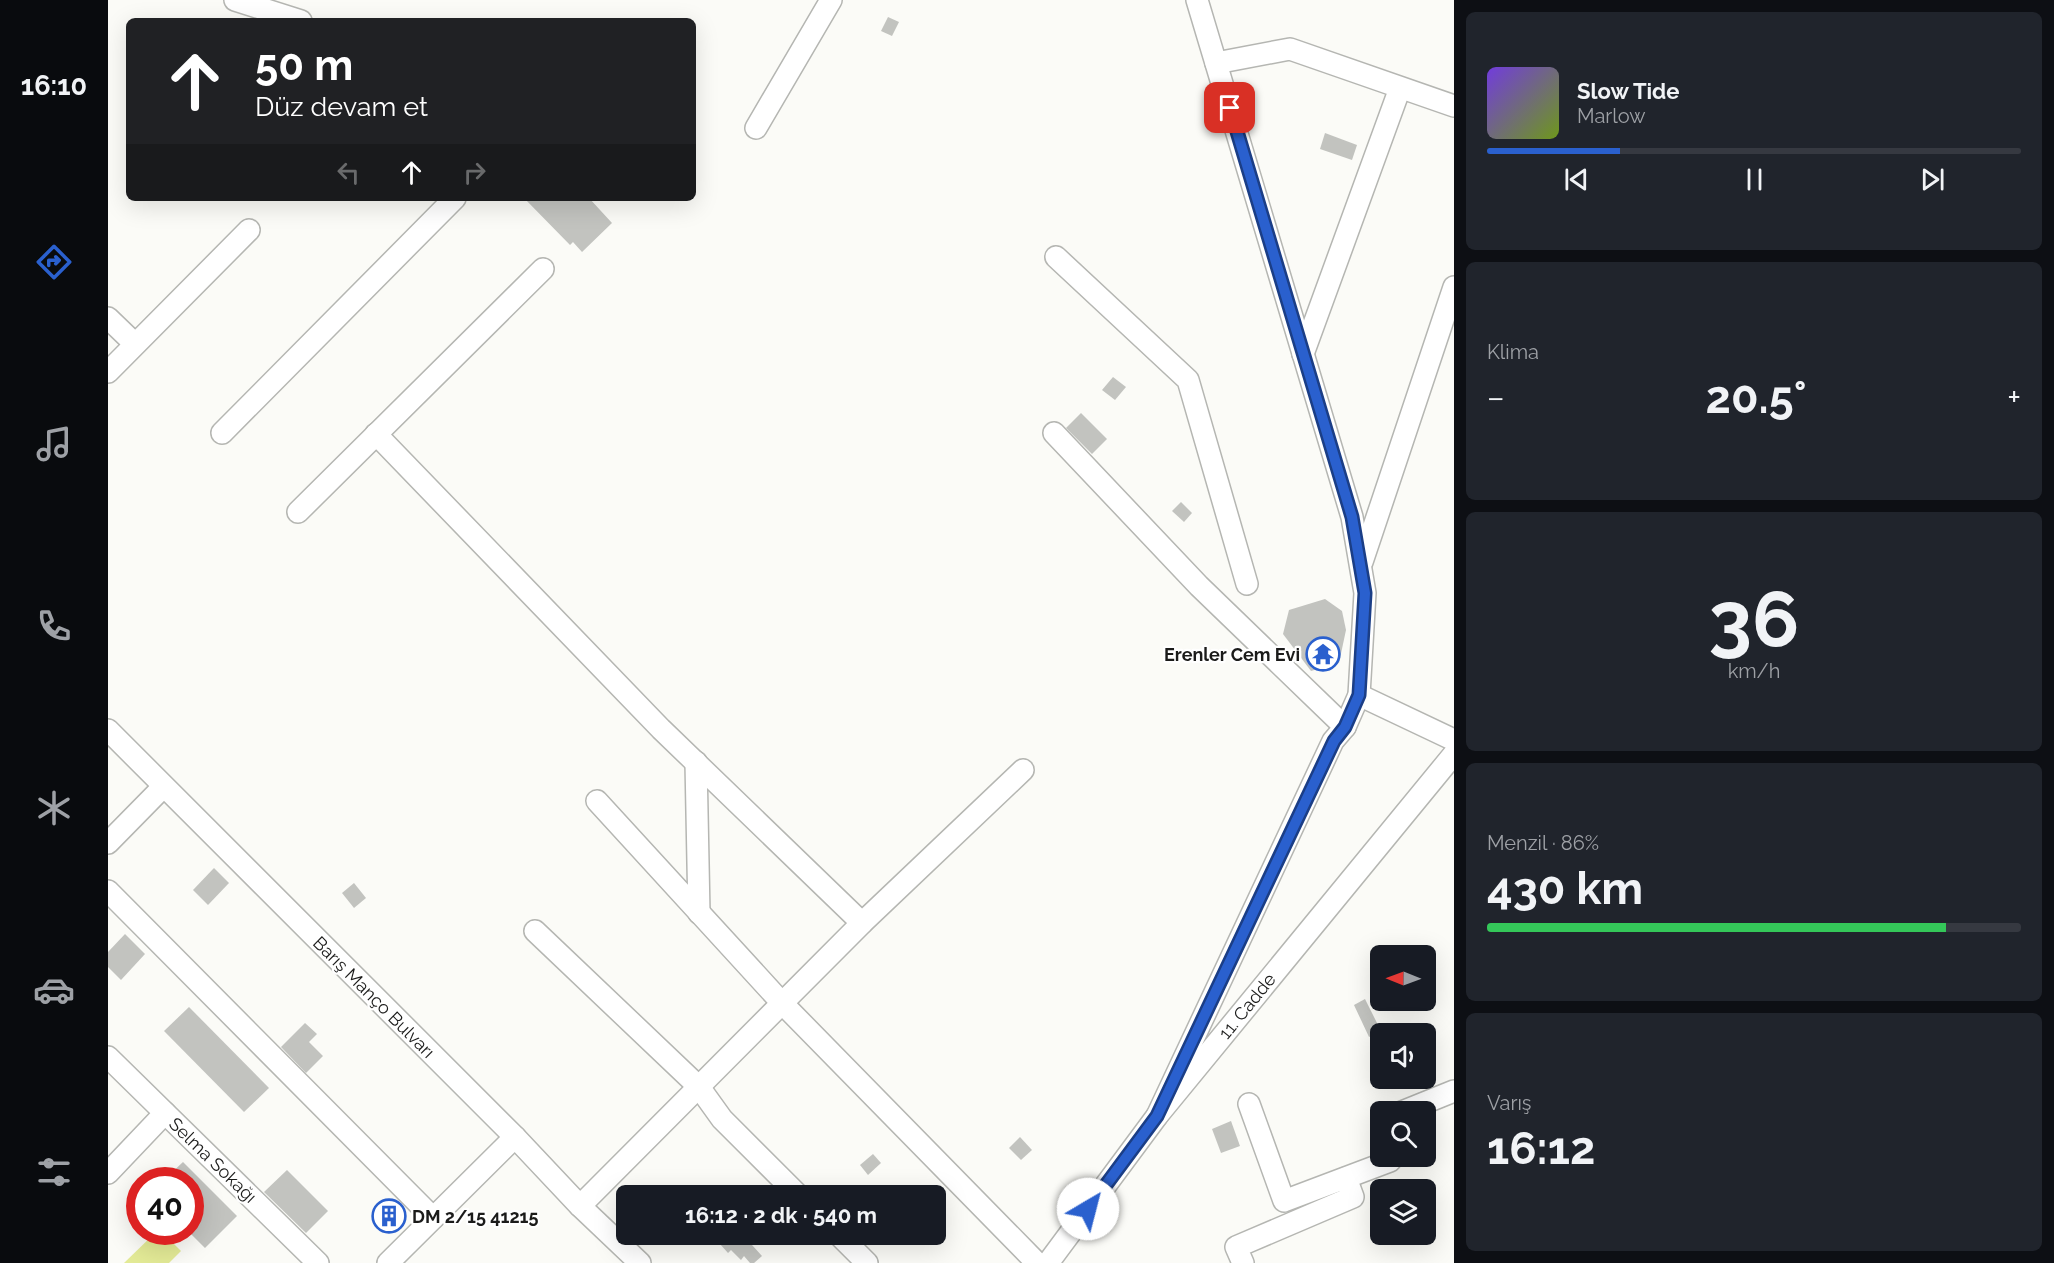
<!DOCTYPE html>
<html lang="tr">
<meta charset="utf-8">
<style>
:root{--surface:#171b24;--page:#20242c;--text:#f1f3f6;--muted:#9ea1a6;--line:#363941;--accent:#2a60ce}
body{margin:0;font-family:Raleway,sans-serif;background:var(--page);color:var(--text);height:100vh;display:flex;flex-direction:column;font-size:22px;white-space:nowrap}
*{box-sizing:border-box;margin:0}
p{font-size:20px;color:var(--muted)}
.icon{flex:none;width:33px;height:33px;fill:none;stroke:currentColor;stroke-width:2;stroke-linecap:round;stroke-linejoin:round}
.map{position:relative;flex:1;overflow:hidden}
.drawer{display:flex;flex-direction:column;gap:12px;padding:12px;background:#0d0f14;width:600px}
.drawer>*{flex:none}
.hud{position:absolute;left:18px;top:18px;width:570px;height:183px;border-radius:9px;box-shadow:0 6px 24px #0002;background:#202124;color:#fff;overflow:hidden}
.needle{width:39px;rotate:271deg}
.buttons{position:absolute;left:1262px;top:945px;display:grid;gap:12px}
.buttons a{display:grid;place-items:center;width:66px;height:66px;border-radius:9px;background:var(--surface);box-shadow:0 6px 24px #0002;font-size:30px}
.speed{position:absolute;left:18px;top:1167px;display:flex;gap:12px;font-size:30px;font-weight:700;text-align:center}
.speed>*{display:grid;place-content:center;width:78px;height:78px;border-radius:50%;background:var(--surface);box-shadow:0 6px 24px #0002;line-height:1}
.speed .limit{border:9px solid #d22;background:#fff;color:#111}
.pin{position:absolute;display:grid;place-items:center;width:51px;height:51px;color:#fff;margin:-26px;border-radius:12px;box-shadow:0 3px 9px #0006}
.me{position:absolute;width:66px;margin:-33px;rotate:37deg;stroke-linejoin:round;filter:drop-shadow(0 0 4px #0008)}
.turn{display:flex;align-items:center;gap:21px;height:126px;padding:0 30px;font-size:27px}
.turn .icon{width:78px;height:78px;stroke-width:2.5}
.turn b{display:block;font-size:42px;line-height:51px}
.lanes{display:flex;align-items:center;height:57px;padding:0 30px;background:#0003;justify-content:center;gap:30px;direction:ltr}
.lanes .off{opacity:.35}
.big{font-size:45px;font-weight:700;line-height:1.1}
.drawer .tile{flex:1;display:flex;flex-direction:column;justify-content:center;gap:9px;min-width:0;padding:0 21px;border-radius:9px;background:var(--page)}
.drawer .dial{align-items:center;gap:0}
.dial b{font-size:78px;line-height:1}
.song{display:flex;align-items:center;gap:18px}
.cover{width:72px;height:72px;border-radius:9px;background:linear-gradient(135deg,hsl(260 70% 55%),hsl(80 70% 35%))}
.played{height:6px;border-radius:3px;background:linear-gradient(90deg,var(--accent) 25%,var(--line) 25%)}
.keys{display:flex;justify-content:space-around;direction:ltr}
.heat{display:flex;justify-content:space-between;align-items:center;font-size:33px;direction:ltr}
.charge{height:9px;border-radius:4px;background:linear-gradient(90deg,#34c759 86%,var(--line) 0)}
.trip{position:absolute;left:508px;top:1185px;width:330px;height:60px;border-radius:9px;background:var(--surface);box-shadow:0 6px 24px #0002;font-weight:700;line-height:60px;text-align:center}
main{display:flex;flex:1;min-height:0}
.dock{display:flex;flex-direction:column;width:108px;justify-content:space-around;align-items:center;background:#090b0e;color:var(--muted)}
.dock .icon{width:42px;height:42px}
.dock .selected{color:var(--accent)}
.dock b{font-size:27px;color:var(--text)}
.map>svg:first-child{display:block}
</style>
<main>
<nav class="dock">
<b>16:10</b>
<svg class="icon selected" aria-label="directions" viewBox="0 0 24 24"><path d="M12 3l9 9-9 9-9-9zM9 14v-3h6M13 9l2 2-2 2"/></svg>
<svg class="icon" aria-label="music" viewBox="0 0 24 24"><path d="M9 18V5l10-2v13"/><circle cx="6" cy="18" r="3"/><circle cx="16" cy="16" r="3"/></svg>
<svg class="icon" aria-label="phone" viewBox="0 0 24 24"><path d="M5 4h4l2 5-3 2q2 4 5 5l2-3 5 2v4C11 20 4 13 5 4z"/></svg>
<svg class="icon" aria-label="climate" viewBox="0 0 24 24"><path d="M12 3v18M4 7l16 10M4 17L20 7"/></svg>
<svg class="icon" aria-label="car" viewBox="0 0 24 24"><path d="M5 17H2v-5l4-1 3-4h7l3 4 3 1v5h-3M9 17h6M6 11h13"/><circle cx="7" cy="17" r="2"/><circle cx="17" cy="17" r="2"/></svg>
<svg class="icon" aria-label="filters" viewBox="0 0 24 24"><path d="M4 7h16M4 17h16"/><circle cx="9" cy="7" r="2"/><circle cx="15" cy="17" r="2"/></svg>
</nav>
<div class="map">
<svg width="1346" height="1263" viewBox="0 0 1346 1263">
<rect width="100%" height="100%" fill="#fbfbf7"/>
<path fill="#e3ea96" d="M48 1232H54L73 1251 61 1263H16Z"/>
<g fill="#c2c3bf">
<path d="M780 17 791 22 784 36 773 31Z"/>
<path d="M1217 133 1249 145 1244 160 1212 149Z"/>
<path d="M416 198H481L504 223 474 252 465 242 462 245Z"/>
<path d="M1005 377 1018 387 1007 400 994 390Z"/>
<path d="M973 413 999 439 984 454 958 428Z"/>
<path d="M1073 502 1084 513 1076 522 1064 511Z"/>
<path d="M1217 599 1234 611 1238 630 1231 663 1203 671 1175 634 1181 610Z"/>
<path d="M106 868 121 883 100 905 85 890Z"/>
<path d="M246 883 258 898 246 908 234 893Z"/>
<path d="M17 934 37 954 13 980 0 967V952Z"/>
<path d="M1257 999 1273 1031 1261 1037 1246 1005Z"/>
<path d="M81 1007 161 1088 136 1112 56 1031Z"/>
<path d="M197 1023 209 1034 201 1042 215 1056 198 1073 173 1047Z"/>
<path d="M1123 1121 1132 1146 1113 1153 1104 1129Z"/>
<path d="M912 1137 924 1150 913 1160 901 1148Z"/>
<path d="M765 1154 773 1163 760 1175 752 1165Z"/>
<path d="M75 1162 129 1216 97 1248 82 1233V1180H56Z"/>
<path d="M179 1170 220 1211 198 1233 156 1192Z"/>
<path d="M622 1234H634L654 1256 646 1263H642L636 1256 633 1260 623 1250 620 1253 612 1244Z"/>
</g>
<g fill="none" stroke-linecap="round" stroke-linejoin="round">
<g stroke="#b5b6b2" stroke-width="24">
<g id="minor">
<path d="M127 0 193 21"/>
<path d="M1108 63 1182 49 1346 106"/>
<path d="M648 128 723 0"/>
<path d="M948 257 1080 380 1139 584"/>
<path d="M0 318 27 344"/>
<path d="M1195 354 1292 88"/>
<path d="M0 372 141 230"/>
<path d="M114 433 347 198"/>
<path d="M946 433 1091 586 1237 727"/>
<path d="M268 434 553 729 754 923"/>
<path d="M190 512 435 269"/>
<path d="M1254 562 1346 287"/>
<path d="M1251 695 1346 740"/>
<path d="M0 730 407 1137 472 1206 532 1263"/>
<path d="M588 762 591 913"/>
<path d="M489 801 674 1003 929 1263"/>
<path d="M0 843 55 787"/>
<path d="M0 891 325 1218"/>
<path d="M427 931 591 1087 614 1119 691 1196"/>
<path d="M0 1057 210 1263"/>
<path d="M1141 1104 1176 1201 1282 1161 1286 1156"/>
<path d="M1294 1112 1346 1091"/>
<path d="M1049 1116 1225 741 1237 727 1251 695 1257 593 1244 517 1089 0"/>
<path d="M0 1173 57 1113"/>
<path d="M472 1206 754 923 915 770"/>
<path d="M730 1234 759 1263"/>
<path d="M280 1263 407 1137"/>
<path d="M940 1263 1049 1116 1346 754"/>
<path d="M1135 1263 1128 1247 1245 1197 1238 1178"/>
</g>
</g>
<use href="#minor" stroke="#fff" stroke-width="21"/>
</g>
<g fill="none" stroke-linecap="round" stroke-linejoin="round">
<g stroke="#1b3e86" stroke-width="15">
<path id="route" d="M980 1209 1049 1116 1226 741 1237 727 1251 695 1257 593 1244 517 1122 108"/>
</g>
<use href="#route" stroke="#2a60ce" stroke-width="10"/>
</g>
<defs>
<g id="temple-ring" transform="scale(1.725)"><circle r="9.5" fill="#fff" stroke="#2a60ce" stroke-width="1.5"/><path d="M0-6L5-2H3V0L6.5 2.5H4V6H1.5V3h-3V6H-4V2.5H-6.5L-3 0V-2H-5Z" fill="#2a60ce"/></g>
<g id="building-ring" transform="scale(1.725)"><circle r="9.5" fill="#fff" stroke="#2a60ce" stroke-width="1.5"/><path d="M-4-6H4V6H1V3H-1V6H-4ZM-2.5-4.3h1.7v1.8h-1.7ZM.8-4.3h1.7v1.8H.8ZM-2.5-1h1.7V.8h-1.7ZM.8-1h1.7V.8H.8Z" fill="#2a60ce"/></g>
</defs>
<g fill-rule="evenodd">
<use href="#temple-ring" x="1215" y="654"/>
<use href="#building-ring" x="281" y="1216"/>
</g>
<g text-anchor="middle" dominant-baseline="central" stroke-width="4.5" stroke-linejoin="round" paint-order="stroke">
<g font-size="18" font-weight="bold" fill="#1b1b1a" stroke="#fff" text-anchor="end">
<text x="1192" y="654">Erenler Cem Evi</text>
<text x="304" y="1216" text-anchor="start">DM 2/15 41215</text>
</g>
<g font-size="18" fill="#1b1b1a" stroke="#fff">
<text transform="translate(266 997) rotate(45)">Barış Manço Bulvarı</text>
<text transform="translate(1139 1006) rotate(-51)">11. Cadde</text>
<text transform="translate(105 1160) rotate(44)">Selma Sokağı</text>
</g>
</g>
</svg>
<div class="buttons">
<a><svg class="needle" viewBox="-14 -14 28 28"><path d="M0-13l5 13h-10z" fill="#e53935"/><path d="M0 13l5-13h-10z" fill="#9ea1a6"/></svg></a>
<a><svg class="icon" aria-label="sound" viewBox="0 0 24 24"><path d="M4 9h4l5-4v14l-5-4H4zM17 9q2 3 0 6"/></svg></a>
<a><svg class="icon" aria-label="search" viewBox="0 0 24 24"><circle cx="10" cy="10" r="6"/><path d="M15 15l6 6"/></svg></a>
<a><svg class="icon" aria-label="layers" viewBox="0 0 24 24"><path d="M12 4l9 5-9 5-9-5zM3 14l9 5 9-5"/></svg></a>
</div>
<div class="speed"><div class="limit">40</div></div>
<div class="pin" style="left:1122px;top:108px;background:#d93025"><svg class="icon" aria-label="arrive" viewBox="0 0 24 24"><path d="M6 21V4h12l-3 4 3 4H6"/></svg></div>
<svg class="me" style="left:980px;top:1209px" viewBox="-20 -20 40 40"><circle r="19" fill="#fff"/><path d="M0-13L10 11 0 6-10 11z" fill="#2a60ce"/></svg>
<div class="trip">16:12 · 2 dk · 540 m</div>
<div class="hud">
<div class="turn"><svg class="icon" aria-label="ahead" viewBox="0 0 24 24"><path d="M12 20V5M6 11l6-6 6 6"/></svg><div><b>50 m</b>Düz devam et</div></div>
<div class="lanes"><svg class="icon off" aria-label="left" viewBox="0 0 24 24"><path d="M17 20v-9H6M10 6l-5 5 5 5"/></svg><svg class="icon" aria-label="ahead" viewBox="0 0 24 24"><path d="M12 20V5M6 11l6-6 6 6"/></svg><svg class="icon off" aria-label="right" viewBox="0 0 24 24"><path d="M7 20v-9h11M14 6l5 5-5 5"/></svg></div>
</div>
</div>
<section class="drawer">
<div class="tile">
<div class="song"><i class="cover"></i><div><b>Slow Tide</b><p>Marlow</p></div></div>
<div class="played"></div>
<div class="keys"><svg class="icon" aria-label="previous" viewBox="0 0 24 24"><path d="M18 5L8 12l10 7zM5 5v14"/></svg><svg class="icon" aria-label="pause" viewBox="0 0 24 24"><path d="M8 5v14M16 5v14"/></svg><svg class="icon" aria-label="next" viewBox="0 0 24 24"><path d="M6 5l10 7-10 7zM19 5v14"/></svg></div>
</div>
<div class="tile"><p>Klima</p>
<div class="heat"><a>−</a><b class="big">20.5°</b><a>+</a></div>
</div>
<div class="tile dial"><b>36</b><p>km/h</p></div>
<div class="tile"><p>Menzil · 86%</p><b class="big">430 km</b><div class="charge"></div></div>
<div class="tile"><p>Varış</p><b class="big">16:12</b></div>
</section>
</main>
